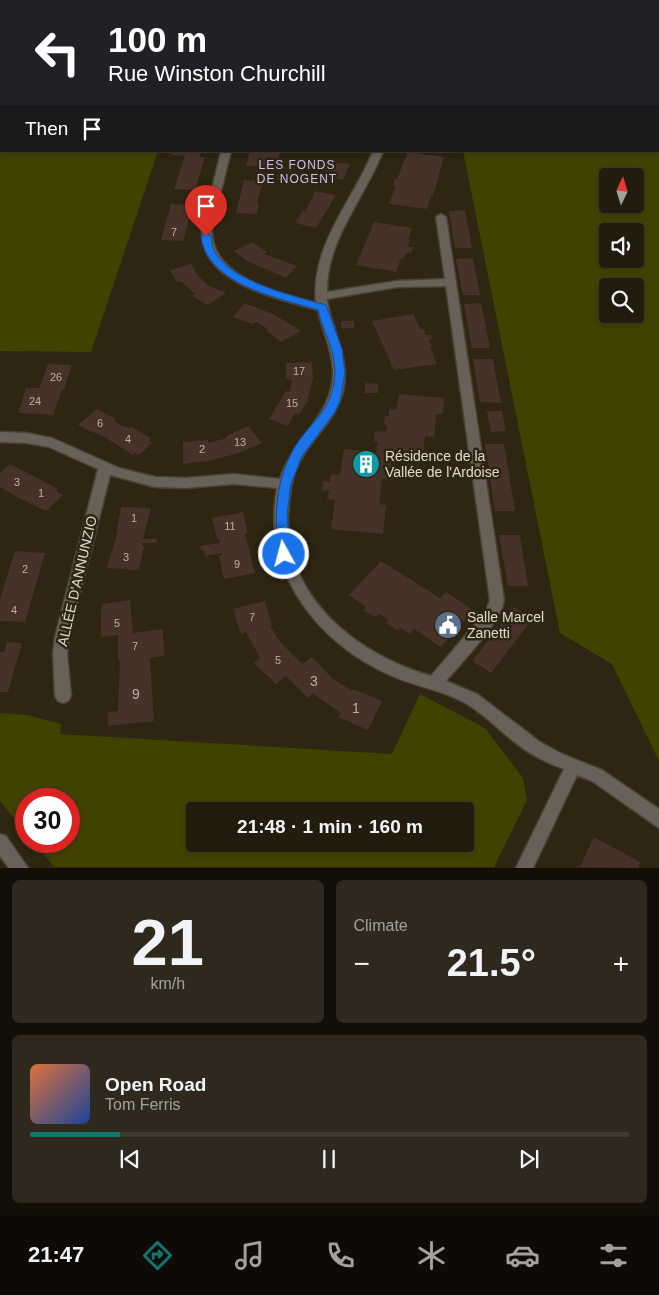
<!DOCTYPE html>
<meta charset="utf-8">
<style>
:root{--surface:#221c0e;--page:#2e291c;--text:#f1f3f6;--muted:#a2a19e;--line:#3f3a2e;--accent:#0f766e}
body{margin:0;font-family:Helvetica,sans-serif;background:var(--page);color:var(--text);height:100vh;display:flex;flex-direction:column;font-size:19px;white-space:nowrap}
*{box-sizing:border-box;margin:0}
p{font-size:16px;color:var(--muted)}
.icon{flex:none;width:28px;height:28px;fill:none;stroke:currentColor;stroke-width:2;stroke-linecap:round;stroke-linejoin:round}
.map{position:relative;height:868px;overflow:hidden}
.sheet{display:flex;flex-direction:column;gap:12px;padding:12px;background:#130f08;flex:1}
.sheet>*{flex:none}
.guide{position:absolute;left:0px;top:0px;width:660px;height:152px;box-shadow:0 2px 8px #0003,0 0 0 1px var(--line);background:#202124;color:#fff;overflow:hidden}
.needle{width:32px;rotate:4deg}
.fabs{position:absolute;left:599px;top:168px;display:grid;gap:10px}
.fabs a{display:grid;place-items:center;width:45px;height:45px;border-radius:5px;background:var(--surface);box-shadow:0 2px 8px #0003,0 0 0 1px var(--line);font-size:25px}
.speed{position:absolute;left:15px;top:788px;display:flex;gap:10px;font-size:25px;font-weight:700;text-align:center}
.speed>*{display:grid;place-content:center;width:65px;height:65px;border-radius:50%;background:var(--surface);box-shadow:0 2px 8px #0003,0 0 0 1px var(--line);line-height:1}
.speed .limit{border:8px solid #d22;background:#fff;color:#111}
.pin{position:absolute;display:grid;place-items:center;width:42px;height:42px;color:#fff;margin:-51px -21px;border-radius:50% 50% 50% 0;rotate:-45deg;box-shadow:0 0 5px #0007}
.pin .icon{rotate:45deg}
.me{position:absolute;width:55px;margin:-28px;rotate:353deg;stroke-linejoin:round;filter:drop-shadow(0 0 4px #0008)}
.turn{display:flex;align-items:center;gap:18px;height:105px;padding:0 25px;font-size:22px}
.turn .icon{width:65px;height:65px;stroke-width:2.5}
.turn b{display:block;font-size:35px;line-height:42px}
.then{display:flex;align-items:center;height:48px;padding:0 25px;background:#0003;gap:10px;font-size:19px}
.big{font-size:38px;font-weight:700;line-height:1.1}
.sheet .widget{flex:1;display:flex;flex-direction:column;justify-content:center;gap:8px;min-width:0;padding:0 18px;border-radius:8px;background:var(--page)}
.sheet .dial{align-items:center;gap:0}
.dial b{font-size:65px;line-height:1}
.song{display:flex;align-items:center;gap:15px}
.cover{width:60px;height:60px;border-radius:8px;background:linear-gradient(135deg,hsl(20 70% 55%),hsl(220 70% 35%))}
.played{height:5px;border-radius:2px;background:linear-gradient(90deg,var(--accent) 15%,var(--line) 15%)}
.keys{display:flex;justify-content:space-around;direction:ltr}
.heat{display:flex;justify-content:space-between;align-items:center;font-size:28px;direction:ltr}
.sheet .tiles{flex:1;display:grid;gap:12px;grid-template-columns:1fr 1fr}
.widget:last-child{grid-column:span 2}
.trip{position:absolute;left:186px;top:802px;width:288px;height:50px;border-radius:5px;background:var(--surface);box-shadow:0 2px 8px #0003,0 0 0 1px var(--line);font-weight:700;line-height:50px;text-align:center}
.tab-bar{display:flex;height:80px;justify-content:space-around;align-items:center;background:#0e0b06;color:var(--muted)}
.tab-bar .icon{width:35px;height:35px}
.tab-bar .current{color:var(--accent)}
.tab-bar b{font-size:22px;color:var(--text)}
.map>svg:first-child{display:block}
</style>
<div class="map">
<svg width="659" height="868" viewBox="0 0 659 868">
<rect width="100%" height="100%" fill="#2e2512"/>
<g fill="#424200" fill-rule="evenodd">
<path d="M0 0H178L1 1V151H158L91 352 0 351Z"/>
<path d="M411 0H641L642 1H412Z"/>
<path d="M659 26V761L612 664 560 633 463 151H659ZM608 176H635V204H608ZM608 231H635V259H608ZM608 286H635V314H608Z"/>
<path d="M420 694 485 728 523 778 527 800 494 867H54L33 841H69V799H26V833L0 801V713L28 715 61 724 60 734 392 754ZM195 811H465V844H195Z"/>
</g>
<g fill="#473229">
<path d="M172 151H201L200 157H205L195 190 174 189 185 156 171 155Z"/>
<path d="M250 151H280L277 167 246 166Z"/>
<path d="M408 152 444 157 433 196H431L427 209 389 204 396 185H393L395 179H397Z"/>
<path d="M329 162 350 164 343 180 323 177Z"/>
<path d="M244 180 263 181 257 203H259L257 214 236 213Z"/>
<path d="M315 191 336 195 316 228 295 223 303 211 305 212Z"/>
<path d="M171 204 193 205 183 241 161 240Z"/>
<path d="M465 210 472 248H455L449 211Z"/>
<path d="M374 222 412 228 408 240H410L408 247H413L411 253H406L404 259 401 258 396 272 356 265Z"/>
<path d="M253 242 267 252 264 254 297 266 286 278 247 261 234 251Z"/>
<path d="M473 258 480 295H463L456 259Z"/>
<path d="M191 264 198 276 208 285 226 293 208 305 192 296 195 294 181 281 177 282 170 270Z"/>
<path d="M245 303 275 315 301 331 281 342 266 330 268 329 256 322 253 324 233 317Z"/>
<path d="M481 303 490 348H472L464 304Z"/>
<path d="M413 314 420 329H423L426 335H431L433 339 429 340 432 347H430L437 364 394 370 372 321Z"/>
<rect x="341" y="321" width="13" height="7"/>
<path d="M473 359H493L501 403 480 402Z"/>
<path d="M312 362 313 379 308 398H309L299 415 295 413 288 426 269 419 286 391 290 392 292 380 286 379V363Z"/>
<path d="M48 364 72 365 64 390 62 389 53 415 18 413 26 388H39Z"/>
<path d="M365 383 378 384V393H365Z"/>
<path d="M399 394 444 398 443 414H436L434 437 425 436 423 457 392 454 390 470 394 471 393 480 382 479 379 504 386 505 383 534 331 529 335 500 327 499 329 491 322 490 323 481 330 482 331 474 340 475 344 449 376 452 378 442 374 441 375 431 386 432 387 425H384L385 416H389V409L396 410Z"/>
<path d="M97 409 116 419 114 421 121 425 129 428 131 427 151 438 149 440 152 443 139 455 135 453 133 455 106 438 78 425Z"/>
<path d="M487 411H502L506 431 491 432Z"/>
<path d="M248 426 262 443 239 453 209 461 183 464V442L208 440V443L227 438 226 436Z"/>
<path d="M485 444H504L515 511H495Z"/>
<path d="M10 464 58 489 56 491 63 495 46 511 17 497 0 487V473Z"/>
<path d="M121 507 151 508 143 539H157V543H142V546H144L139 570 107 568 116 537Z"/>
<path d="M243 512 248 534H245L255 573 224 579 219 556 222 555V553L205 556 204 550H201L200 546 220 543 219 539H217L212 518Z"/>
<path d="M499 535H520L528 586H508Z"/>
<path d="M15 551 45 553 25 622 0 621V599Z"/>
<path d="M381 561 440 598 446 592 473 610 441 647 414 629 410 634 400 628 398 631 386 623 389 620 379 614 375 617 363 610 366 607 349 595Z"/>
<path d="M130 600 133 633 163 629 164 656 150 658 154 721 108 726V712L118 711 120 660 118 661V635L101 637V612L102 604Z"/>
<path d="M265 601 272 625 270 626 281 643 302 664 312 657 332 678 352 691 353 689 382 701 368 730 338 717 341 713 312 693 308 698 286 676 276 684 254 663 260 658 246 632 241 634 233 609Z"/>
<path d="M514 607 533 618 491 673 472 661Z"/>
<path d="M7 642 22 643 8 692H0V652H4Z"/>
<path d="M594 837 640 862 638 868 580 867Z"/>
</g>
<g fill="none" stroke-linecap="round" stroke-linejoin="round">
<g stroke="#4a4230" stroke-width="3">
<g id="street">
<path d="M297 0H307L308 1H298Z"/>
<path d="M221 151H231C226 170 222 188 217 207 216 214 213 222 212 229 210 278 280 293 316 303 310 246 353 201 373 151H383C365 198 326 240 327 292L397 281 445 279 436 217 441 214 446 217 504 600C502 621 461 663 446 681L477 694 540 742 562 754 602 770 659 809V828L592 781 577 775 533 868H516L564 769C547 763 531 755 517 744 500 731 485 715 467 704 444 690 416 687 392 676 318 644 261 572 277 488L234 484 186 488 155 487 110 475 69 637 67 653 71 696 68 701 63 703 58 701 55 696 53 653 55 637 98 469 49 447 26 443 0 442V432L26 433 52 438 119 468 155 477 186 478 234 474 280 479C292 439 335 414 333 370 332 349 322 330 318 310 279 299 198 283 202 229 202 222 206 214 207 207 212 188 217 170 221 151ZM446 286 490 600 486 611 431 676C358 654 286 600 288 516 289 501 290 486 295 472 306 442 336 423 343 391 351 358 331 330 327 299L397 287Z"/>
<path d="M0 834 6 836 28 868H9L0 856Z"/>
</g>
</g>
<use href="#street" fill="#6a605a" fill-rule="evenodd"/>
</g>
<path fill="#1a73e8" stroke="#114b97" d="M206 233 211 236C212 242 212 249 216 254 235 283 294 296 326 305L342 349 345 373 340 401 335 412 302 456 291 484 287 515 291 554 289 558H280L278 554C275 517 274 489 291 454 306 423 334 414 335 372 335 350 323 331 318 310 279 298 207 285 201 236Z"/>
<defs>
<g id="building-disc" transform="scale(1.4375)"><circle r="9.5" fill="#0f9aa8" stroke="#2e2512"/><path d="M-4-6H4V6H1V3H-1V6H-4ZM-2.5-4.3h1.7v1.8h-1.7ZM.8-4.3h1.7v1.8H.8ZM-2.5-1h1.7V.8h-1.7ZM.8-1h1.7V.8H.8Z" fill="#fff"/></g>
<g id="civic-disc" transform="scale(1.4375)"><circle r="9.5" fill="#5c6f8a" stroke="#2e2512"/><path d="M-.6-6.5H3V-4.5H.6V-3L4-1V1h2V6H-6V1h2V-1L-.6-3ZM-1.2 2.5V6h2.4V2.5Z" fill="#fff"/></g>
</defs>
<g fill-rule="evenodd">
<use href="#building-disc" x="366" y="464"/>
<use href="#civic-disc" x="448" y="625"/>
</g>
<g text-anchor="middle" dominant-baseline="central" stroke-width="5" stroke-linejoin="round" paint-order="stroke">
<g font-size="11" fill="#bab0a5">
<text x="174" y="232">7</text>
<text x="299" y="371">17</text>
<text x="56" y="377">26</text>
<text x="35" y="401">24</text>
<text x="292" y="403">15</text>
<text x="100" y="423">6</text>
<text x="128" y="439">4</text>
<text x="240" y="442">13</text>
<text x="202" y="449">2</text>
<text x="17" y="482">3</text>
<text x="41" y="493">1</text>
<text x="134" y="518">1</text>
<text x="230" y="526">11</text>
<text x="126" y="557">3</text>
<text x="237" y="564">9</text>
<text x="25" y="569">2</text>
<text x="14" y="610">4</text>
<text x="252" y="617">7</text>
<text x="117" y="623">5</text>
<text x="135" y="646">7</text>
<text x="278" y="660">5</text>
</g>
<g font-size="12" letter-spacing="1" fill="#d2bdf5" stroke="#2e2512">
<text x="297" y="165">LES FONDS<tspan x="297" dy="14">DE NOGENT</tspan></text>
</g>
<g font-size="14" fill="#e0dace" stroke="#2e2512" text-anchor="start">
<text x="385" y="456">Résidence de la<tspan x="385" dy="16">Vallée de l'Ardoise</tspan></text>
<text x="467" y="617">Salle Marcel<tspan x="467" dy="16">Zanetti</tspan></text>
</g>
<g font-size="14" fill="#e0dace" stroke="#2e2512">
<text transform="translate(77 581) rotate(-77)">ALLÉE D'ANNUNZIO</text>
</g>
<g font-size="14" fill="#bab0a5">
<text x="314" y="681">3</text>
<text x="136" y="694">9</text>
<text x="356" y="708">1</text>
</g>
</g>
</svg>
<div class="fabs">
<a><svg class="needle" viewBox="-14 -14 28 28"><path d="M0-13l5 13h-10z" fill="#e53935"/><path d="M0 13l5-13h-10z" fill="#a2a19e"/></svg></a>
<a><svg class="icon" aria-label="sound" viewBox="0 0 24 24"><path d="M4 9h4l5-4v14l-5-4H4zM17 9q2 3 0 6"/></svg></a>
<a><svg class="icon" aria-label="search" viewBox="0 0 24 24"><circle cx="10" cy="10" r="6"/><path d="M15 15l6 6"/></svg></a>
</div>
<div class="speed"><div class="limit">30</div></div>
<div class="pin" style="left:206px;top:236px;background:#d93025"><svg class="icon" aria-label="arrive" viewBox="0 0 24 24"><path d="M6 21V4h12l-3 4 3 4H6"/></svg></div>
<svg class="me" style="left:284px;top:554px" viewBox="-20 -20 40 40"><circle r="17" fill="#1a73e8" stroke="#fff" stroke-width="3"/><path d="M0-11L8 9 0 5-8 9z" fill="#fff"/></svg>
<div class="trip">21:48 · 1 min · 160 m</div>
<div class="guide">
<div class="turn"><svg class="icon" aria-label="left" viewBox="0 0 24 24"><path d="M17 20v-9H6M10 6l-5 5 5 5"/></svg><div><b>100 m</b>Rue Winston Churchill</div></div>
<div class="then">Then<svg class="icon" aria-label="arrive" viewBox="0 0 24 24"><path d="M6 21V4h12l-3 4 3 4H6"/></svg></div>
</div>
</div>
<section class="sheet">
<div class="tiles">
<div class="widget dial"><b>21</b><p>km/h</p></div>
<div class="widget"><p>Climate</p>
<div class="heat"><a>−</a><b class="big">21.5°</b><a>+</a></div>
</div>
<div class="widget">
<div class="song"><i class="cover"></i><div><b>Open Road</b><p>Tom Ferris</p></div></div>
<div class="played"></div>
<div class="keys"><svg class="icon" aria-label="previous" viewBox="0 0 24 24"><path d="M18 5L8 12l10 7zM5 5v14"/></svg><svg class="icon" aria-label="pause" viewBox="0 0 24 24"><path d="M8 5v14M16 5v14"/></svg><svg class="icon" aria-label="next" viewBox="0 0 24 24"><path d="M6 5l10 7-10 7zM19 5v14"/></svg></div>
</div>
</div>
</section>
<nav class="tab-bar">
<b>21:47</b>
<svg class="icon current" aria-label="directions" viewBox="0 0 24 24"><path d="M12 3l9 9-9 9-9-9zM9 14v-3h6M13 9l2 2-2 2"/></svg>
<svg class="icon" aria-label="music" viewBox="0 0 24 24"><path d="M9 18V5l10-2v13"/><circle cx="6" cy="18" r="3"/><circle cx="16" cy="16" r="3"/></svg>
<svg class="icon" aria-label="phone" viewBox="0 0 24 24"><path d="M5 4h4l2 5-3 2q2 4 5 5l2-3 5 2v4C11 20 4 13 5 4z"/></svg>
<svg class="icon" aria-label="climate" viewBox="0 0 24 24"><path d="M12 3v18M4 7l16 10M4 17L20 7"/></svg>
<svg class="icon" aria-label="car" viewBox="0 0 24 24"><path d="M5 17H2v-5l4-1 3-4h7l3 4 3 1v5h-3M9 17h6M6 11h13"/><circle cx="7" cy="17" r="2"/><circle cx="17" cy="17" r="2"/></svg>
<svg class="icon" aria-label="filters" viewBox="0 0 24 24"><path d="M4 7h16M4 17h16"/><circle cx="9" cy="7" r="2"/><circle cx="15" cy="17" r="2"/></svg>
</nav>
